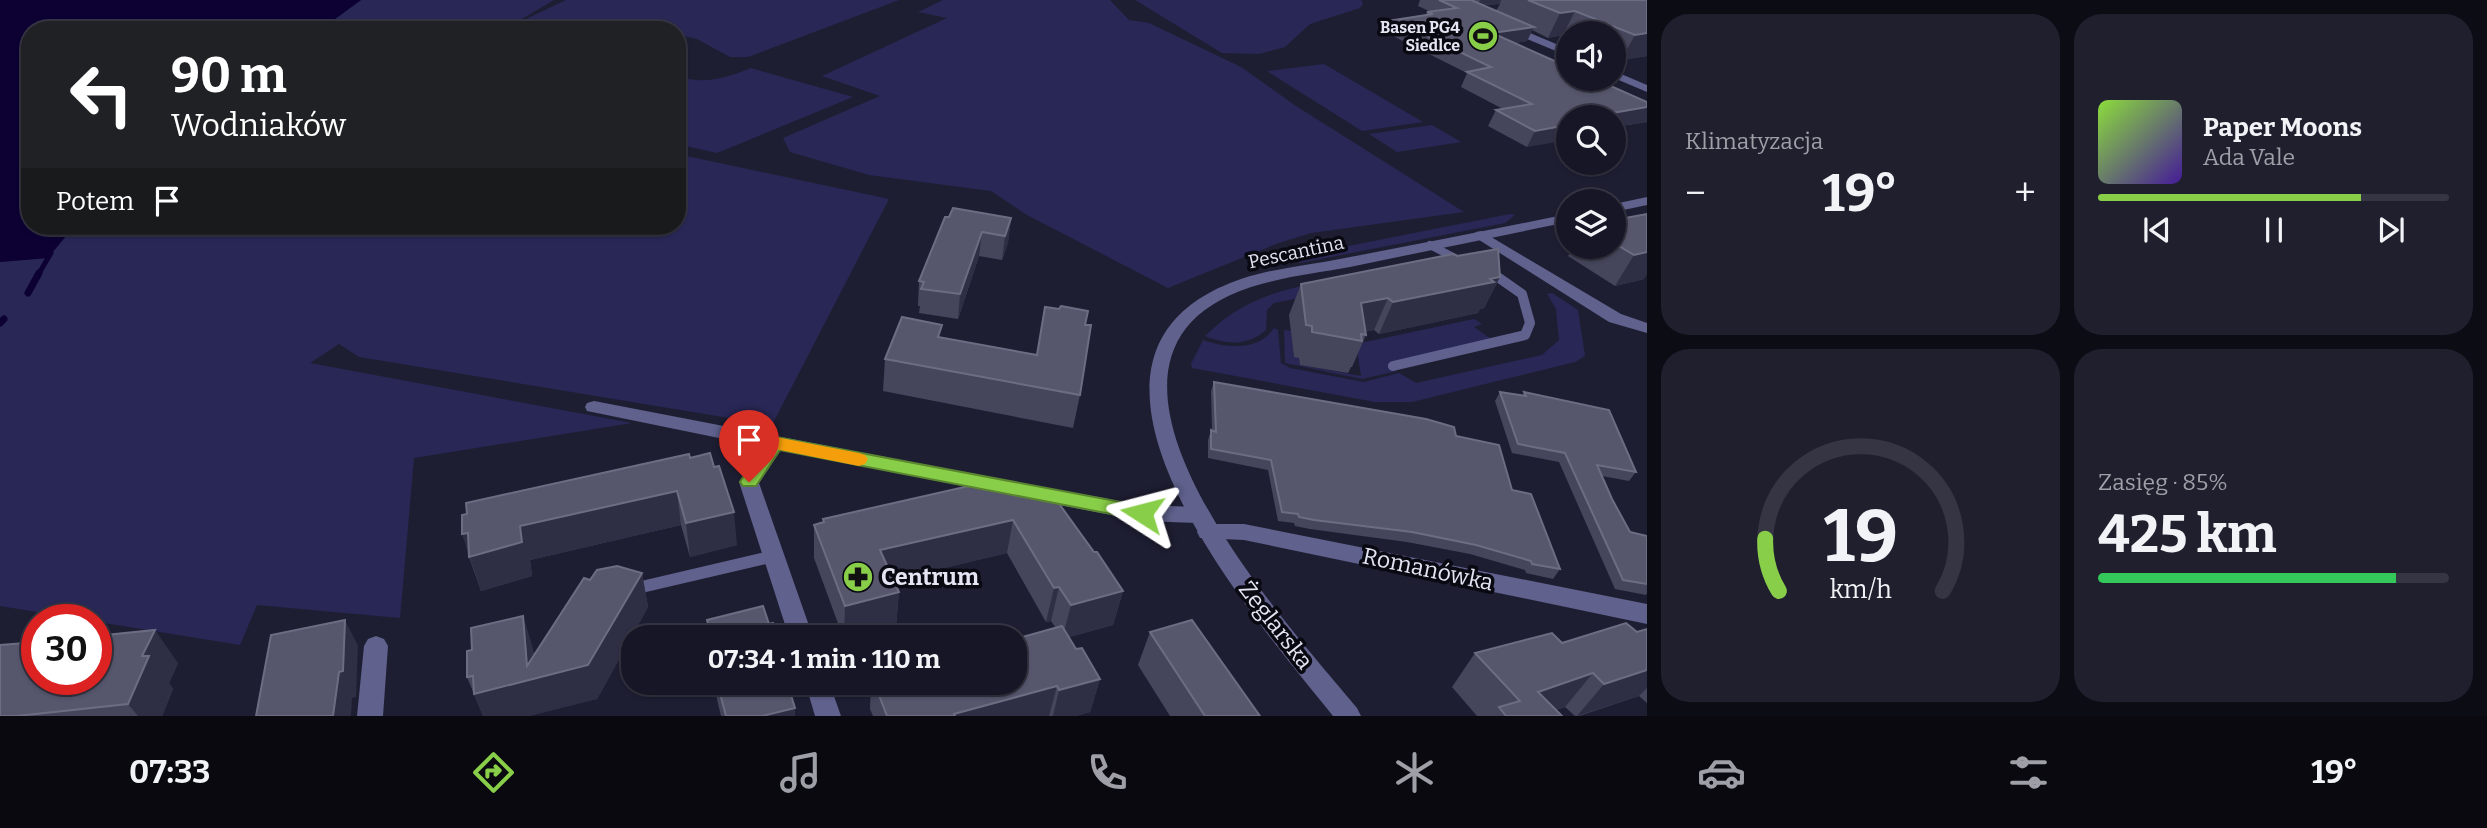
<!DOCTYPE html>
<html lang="pl">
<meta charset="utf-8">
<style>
:root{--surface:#161626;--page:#1f1f2e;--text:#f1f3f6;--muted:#9e9fa7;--line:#353543;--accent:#89ce48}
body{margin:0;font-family:Bitter,serif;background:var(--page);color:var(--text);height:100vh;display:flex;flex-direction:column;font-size:26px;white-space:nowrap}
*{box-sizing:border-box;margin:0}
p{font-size:23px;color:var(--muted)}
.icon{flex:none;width:38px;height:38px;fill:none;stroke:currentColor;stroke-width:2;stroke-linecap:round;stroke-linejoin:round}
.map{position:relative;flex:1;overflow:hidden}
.details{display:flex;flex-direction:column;gap:14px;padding:14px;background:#0c0c15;width:840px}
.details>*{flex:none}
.hud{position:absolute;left:21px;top:21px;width:665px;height:214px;border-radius:28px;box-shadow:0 2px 5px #0004,0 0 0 2px var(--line);background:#202124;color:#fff;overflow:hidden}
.controls{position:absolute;left:1556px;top:21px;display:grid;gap:14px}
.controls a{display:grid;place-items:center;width:70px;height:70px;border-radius:50%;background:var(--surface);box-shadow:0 2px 5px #0004,0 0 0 2px var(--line);font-size:35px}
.speed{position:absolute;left:21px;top:604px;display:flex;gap:14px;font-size:35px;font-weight:700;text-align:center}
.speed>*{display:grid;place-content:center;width:91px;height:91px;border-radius:50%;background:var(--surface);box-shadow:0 2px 5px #0004,0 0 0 2px var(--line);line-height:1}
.speed .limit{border:10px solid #d22;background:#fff;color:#111}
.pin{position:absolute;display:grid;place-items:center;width:60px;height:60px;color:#fff;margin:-72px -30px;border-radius:50% 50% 50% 0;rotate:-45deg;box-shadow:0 0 7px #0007}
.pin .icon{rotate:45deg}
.me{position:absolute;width:77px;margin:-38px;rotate:279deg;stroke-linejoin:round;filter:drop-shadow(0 0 5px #0008)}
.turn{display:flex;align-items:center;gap:24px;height:147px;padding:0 35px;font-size:32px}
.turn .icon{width:91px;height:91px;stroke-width:2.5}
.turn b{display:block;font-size:49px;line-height:60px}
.then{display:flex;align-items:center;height:66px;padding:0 35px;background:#0003;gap:14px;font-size:26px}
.big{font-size:52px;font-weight:700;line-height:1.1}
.details .card{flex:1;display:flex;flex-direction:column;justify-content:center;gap:10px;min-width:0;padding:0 24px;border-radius:28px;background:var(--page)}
.details .dial{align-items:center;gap:0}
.dial svg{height:182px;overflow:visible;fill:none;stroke:var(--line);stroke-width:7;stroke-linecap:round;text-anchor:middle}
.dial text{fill:var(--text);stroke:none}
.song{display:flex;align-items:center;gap:21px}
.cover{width:84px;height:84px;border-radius:10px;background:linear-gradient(135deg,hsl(90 70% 55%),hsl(260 70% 35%))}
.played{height:7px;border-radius:4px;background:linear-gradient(90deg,var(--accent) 75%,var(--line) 75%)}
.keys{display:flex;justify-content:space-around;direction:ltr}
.heat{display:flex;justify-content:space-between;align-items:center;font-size:38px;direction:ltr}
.charge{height:10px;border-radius:5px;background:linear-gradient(90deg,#34c759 85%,var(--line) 0)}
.details .tiles{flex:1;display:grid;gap:14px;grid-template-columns:repeat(2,1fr)}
.trip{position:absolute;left:621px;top:625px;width:406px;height:70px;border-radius:28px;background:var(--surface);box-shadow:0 2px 5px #0004,0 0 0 2px var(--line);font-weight:700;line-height:70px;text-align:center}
.menu{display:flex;height:112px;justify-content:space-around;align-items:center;background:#09090f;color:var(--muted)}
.menu .icon{width:49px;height:49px}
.menu .on{color:var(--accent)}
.menu b{font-size:32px;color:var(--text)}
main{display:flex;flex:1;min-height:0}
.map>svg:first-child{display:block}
</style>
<main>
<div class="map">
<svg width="1647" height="716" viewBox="0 0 1647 716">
<rect width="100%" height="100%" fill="#1e1e33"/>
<g fill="#292756">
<path d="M361 0H554L503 30H320Z"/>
<path d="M566 0H899L748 57H730L697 39 677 34V30H669L658 24 623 30H511L526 19Z"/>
<path d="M943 0H1110L1129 20 1149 23 1241 67 1296 106 1464 212 1311 233 1276 244 1168 288 1027 215 991 191 869 175 790 152 783 138 880 96 822 76 947 18 918 12Z"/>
<path d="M1135 0H1361L1363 4 1360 8 1310 24 1285 47 1259 54 1222 53Z"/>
<path d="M1324 64 1423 122 1362 131 1267 71Z"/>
<path d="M751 68 853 97 717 153 677 144V76C704 85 727 78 751 68Z"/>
<path d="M1432 125 1461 142 1397 152 1369 134Z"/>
<path d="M677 154 889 199 772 425 359 357 339 344 310 363 632 423 414 458 400 618 257 605 240 645 0 606V262L47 258 66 236 83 226H677Z"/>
<path d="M1510 214 1515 215 1505 223 1300 263 1293 257Z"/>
<path d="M1435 271 1274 303 1267 310 1266 330C1248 346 1227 345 1205 336 1213 329 1221 321 1230 315 1288 276 1368 278 1435 271Z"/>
<path d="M1552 293 1578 310 1585 356 1575 362 1412 402H1375L1192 368 1191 364 1203 340C1226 348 1258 352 1274 328L1278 330 1281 363 1290 368 1364 382 1399 373 1416 383 1542 355 1559 340 1556 309 1547 294Z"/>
<path d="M1474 319 1482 324 1474 327 1491 339 1389 363 1397 371 1362 379 1285 363 1284 330 1291 331 1294 357 1299 358 1300 365 1361 376 1356 344Z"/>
</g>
<path fill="#0d0134" d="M0 0H361L320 30H30V226H83L66 236 48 258 0 262Z"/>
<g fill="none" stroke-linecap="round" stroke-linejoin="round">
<path stroke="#0d0134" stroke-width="5" d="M38 275 51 253 48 258"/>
<g stroke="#0d0134" stroke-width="7">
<path d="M28 293 39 273"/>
<path d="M0 323 4 319"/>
</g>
<g stroke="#60618d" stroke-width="8">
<path d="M1430 245 1457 259"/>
<path d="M1490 272 1495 275"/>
</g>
<path stroke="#60618d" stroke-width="10" d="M1393 366 1525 335 1530 323 1522 294 1492 273"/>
<path stroke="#60618d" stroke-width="12" d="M633 589 774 556"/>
<g fill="#60618d" fill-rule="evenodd">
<path d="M1503 25H1511L1568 49V56L1503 29Z"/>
<path d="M1614 71 1647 85V92L1614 78Z"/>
<path d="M1481 231 1621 314 1647 323V333L1609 322 1476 238 1474 235 1476 232Z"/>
<path d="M594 401 1004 480 1011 482 1014 487 1011 492 1004 494 781 450 759 483 813 637H789L739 482 763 447 587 411 585 407 587 403Z"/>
<path d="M1031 485 1142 505 1197 507 1204 509 1207 515 1204 521 1197 523 1142 521 1024 498 1021 493 1024 488Z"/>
<path d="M1208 524H1244L1647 604V624L1244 540 1200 538 1197 532 1200 526Z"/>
<path d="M376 636 384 639 388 646 383 716H357L364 646 368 639Z"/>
<path d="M805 682H829L841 716H815Z"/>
</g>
<g fill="#60618d" fill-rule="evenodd">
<path d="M1647 197V205L1614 212V204Z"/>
<path d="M1568 214V222C1495 237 1422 252 1350 267 1317 273 1282 277 1251 287 1040 356 1285 621 1357 708L1361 716H1333C1255 619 1022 354 1241 279 1274 268 1311 265 1345 258 1419 244 1494 229 1568 214Z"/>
</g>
</g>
<g fill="#45465c" fill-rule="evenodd">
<path d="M1420 0H1647V56L1621 60 1614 57V33H1568V37L1563 35 1548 38 1532 30 1527 41 1514 43 1647 122 1614 127V117L1527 147 1488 126 1496 110 1503 109 1461 87 1467 73 1389 34 1394 20 1426 15 1427 12 1429 11 1418 6ZM1500 4 1496 11 1483 5Z"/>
<path d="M1647 214 1644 279 1615 286 1568 256 1574 247H1614V220Z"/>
<path d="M945 217 1011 218 1008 242 1002 260 979 256 958 319 919 313 920 306H918L919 281Z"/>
<path d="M1457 256 1500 277 1484 308 1480 309 1478 313 1379 334 1374 330 1366 331V335L1352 367H1351L1348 373 1300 365 1299 358 1294 357 1289 315 1301 284Z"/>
<path d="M1085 325 1080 395 1073 428 883 391 885 359 941 338 1037 355Z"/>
<path d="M1214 382 1456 436 1512 490 1560 569 1553 579 1526 573 1525 570 1470 554 1407 542 1310 529 1295 526 1294 523 1278 521 1268 470 1208 458V440L1211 430 1212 431 1211 391Z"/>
<path d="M1500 392 1522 396 1524 392 1636 472 1629 481 1602 476 1612 499 1630 532 1647 536V593L1646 595 1615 589 1559 462 1512 453 1495 401Z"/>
<path d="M690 458 737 545 690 557 681 525 530 560 532 576 481 591 469 557Z"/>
<path d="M991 481 1094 552 1123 591 1113 625 1069 637 1076 649 1100 679 1090 712 1076 716H873L870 709 871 682H1015L1056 628 1051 621 1046 622 1007 553 893 580 899 592 896 626 855 637H843L814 558V525L823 522V519Z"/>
<path d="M642 573 648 607 597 699 483 716 467 677 472 650 523 616 533 650 534 656 590 580Z"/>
<path d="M1647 629V703L1639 696 1579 716H1575L1565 707 1556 710 1562 716H1477L1452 687 1475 653 1637 632Z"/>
<path d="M1150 632 1260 716H1170L1138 665Z"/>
<path d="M178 663 169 683 173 689 162 716H0Z"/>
<path d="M713 682H791V696L795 708V716H721Z"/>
</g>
<g fill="#2e2f45">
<path d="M1480 0H1501L1500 4 1478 5Z"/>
<path d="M1575 11 1563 35 1548 38 1560 13Z"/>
<path d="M1534 27 1527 41 1486 47 1492 33Z"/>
<path d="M1647 33V56L1621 60 1635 35Z"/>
<path d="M1647 107V122L1614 127V117H1600L1601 115Z"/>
<path d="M1568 125V140L1527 147 1535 131Z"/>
<path d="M1011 218 1008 242 1002 260 1005 236Z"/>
<path d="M982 232 979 256 958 319 960 294Z"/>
<path d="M1647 245V275L1644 279 1615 286 1634 255Z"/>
<path d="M1500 277 1484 308 1480 309 1478 313 1379 334 1393 302Z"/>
<path d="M1388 298 1374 330 1348 335 1361 303Z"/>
<path d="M677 491 681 525 530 560 532 576 481 591 462 534 520 526Z"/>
<path d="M734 512 737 545 690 557 686 523Z"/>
<path d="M1013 520 1007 553 878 584 880 550Z"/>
<path d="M642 573 648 607 597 699 530 716H483L474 694 527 666 523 616 533 650 536 678Z"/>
<path d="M1059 587 1051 621 1046 622 1054 588Z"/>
<path d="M1123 591 1113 625 1062 639 1071 605Z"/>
<path d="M899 592 896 626 855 637H844L845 606Z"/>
<path d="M345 620 358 646 356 697 352 698 351 716H333Z"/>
<path d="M155 630 178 663 169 683 173 689 162 716H138L128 704 142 656Z"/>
<path d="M1647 670V688L1639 696 1577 716 1604 684Z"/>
<path d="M1593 673 1565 707 1538 716V692Z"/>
<path d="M1100 679 1090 712 1076 716H1053L1059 690Z"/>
<path d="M787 682H791L792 708H795V716H762Z"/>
<path d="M1057 686 1049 716H954V714Z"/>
</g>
<g fill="#56576d" stroke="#6c6d82" stroke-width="2">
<path d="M1439 0H1471L1534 27 1492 33 1568 67V79H1595L1647 102V107L1601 115 1606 117H1568V125L1535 131 1496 110 1532 104 1467 72 1491 67 1394 20 1433 14 1427 12 1457 8Z"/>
<path d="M1528 0H1647V33L1635 35 1575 11 1560 13Z"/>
<path d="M953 208 1011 218 1005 236 982 232 960 294 921 289 924 282 919 281 945 217H949Z"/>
<path d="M1647 214V252L1634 255 1614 243V220Z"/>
<path d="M1498 249 1500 277 1490 279 1494 282 1393 302 1388 298 1361 303 1366 335 1361 334 1362 341 1312 332V326L1306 325 1301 284 1453 254 1457 256Z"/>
<path d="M1061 306 1088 311 1085 325H1091L1080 395 885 359 902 317 942 325 938 337 1037 355 1045 307 1059 309Z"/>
<path d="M1214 382 1426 419 1454 427 1456 436 1499 445 1512 490 1531 494 1560 569 1532 564 1531 561 1476 545 1412 532 1314 520 1299 517 1298 514 1282 512 1271 460 1211 449V430L1216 432Z"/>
<path d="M1500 392 1526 396 1524 392 1609 410 1636 472 1597 465 1612 499 1630 532 1647 536V584L1623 580 1565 453 1518 444Z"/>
<path d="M710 453 714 467 719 466 734 512 686 523 677 491 520 526 522 542 469 557 468 533 462 534V515L467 514 466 503 689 454 690 458Z"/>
<path d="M991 481 1052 494 1094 552H1097L1123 591 1071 605 1059 587 1054 588 1013 520 880 550 899 592 845 606 814 525 824 522 823 519Z"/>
<path d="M617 566 642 573 588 665 474 694 473 676 467 677V651L472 650 471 628 523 616 527 666 584 578 590 580 597 570Z"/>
<path d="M763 606 769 624 773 623 778 637H706L711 635 707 620Z"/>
<path d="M345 620 343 671 339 672 333 716H256L271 635Z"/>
<path d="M1192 620 1260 716H1205L1150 632Z"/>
<path d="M1626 623 1637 632 1647 629V670L1604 684 1593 673 1538 692 1562 716H1506L1499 707 1520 701 1475 653 1552 633 1562 643Z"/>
<path d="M1062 626 1076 649 1082 648 1100 679 1059 690 1057 686 954 714 955 716H887L874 682H1015V639Z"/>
<path d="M155 630 142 656H149L128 704 17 716H0V645L37 642V679H96V636Z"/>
<path d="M717 682H787L795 708 762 716H726Z"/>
</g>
<path fill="#89ce48" stroke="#59862f" stroke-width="2" d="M776 437 1142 506 1149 508 1152 513 1149 518 1142 520 780 450 756 486H743L740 482 743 477 769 439Z"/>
<path fill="#f59e0b" d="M776 437 859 453 865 455 868 459 865 464 859 466 770 448 767 443Z"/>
<defs>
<g id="stadium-disc" transform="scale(1.575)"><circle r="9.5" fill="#89ce48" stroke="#090912"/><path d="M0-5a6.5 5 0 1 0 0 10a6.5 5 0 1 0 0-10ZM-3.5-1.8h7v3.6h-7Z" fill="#111"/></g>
<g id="pharmacy-disc" transform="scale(1.575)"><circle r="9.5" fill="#89ce48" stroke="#090912"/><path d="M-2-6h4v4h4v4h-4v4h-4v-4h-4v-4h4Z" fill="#111"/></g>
</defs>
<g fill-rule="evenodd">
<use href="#stadium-disc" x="1483" y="36"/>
<use href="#pharmacy-disc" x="858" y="577"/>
</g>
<g text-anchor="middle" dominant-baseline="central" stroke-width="7" stroke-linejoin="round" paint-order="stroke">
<g font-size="16" font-weight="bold" fill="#e3e5f3" stroke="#090912" text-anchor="end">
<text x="1460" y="27">Basen PG4<tspan x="1460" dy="18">Siedlce</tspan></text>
</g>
<g font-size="19" fill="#e3e5f3" stroke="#090912">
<text transform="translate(1296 252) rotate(-12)">Pescantina</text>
</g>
<g font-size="23" fill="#e3e5f3" stroke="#090912">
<text transform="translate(1428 569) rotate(12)">Romanówka</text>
<text transform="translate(1276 625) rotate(52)">Żeglarska</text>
</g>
<g font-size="23" font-weight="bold" fill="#e3e5f3" stroke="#090912" text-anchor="start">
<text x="881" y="577">Centrum</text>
</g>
</g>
</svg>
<div class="controls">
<a><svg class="icon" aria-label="sound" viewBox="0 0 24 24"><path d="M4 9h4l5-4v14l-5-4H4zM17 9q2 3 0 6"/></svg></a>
<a><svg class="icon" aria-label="search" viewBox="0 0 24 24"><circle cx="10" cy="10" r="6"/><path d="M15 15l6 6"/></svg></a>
<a><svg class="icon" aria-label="layers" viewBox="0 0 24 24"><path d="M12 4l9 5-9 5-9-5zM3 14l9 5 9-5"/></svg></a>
</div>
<div class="speed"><div class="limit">30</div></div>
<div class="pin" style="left:749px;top:482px;background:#d93025"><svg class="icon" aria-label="arrive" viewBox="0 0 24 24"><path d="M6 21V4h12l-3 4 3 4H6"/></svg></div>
<svg class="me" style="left:1142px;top:513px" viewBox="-20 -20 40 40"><path d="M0-17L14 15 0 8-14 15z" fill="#89ce48" stroke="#fff" stroke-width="4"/></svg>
<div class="trip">07:34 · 1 min · 110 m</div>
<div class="hud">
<div class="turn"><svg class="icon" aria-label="left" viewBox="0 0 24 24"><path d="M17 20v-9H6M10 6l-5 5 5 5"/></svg><div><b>90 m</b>Wodniaków</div></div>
<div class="then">Potem<svg class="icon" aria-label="arrive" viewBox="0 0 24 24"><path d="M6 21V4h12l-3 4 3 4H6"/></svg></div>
</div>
</div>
<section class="details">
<div class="tiles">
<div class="card"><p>Klimatyzacja</p>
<div class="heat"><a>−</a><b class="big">19°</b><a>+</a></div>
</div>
<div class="card">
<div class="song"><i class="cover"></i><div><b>Paper Moons</b><p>Ada Vale</p></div></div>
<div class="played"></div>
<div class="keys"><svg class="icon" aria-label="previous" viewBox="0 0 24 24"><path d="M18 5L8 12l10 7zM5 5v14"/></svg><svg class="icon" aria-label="pause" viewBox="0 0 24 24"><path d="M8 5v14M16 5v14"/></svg><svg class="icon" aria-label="next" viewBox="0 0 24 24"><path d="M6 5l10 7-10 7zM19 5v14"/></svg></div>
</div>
<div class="card dial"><svg viewBox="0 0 100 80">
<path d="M14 69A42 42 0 1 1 86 69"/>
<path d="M14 69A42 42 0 0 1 8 46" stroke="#89ce48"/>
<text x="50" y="56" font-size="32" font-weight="700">19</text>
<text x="50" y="72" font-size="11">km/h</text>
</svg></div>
<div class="card"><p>Zasięg · 85%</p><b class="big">425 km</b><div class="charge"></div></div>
</div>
</section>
</main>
<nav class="menu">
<b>07:33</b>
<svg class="icon on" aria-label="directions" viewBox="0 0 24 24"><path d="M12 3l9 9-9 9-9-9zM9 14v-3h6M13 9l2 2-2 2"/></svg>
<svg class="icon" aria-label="music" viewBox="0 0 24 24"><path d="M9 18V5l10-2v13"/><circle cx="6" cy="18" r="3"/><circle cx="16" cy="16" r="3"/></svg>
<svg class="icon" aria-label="phone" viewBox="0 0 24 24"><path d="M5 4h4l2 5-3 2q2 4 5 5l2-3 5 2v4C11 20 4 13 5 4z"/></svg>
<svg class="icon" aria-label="climate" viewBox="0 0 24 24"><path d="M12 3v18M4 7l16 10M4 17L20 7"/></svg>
<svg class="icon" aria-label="car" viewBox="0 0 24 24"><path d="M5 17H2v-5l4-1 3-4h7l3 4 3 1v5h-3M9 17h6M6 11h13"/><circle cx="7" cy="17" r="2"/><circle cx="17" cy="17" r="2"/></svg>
<svg class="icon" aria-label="filters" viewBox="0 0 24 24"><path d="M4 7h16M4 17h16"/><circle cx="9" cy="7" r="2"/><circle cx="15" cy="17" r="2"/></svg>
<b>19°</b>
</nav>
